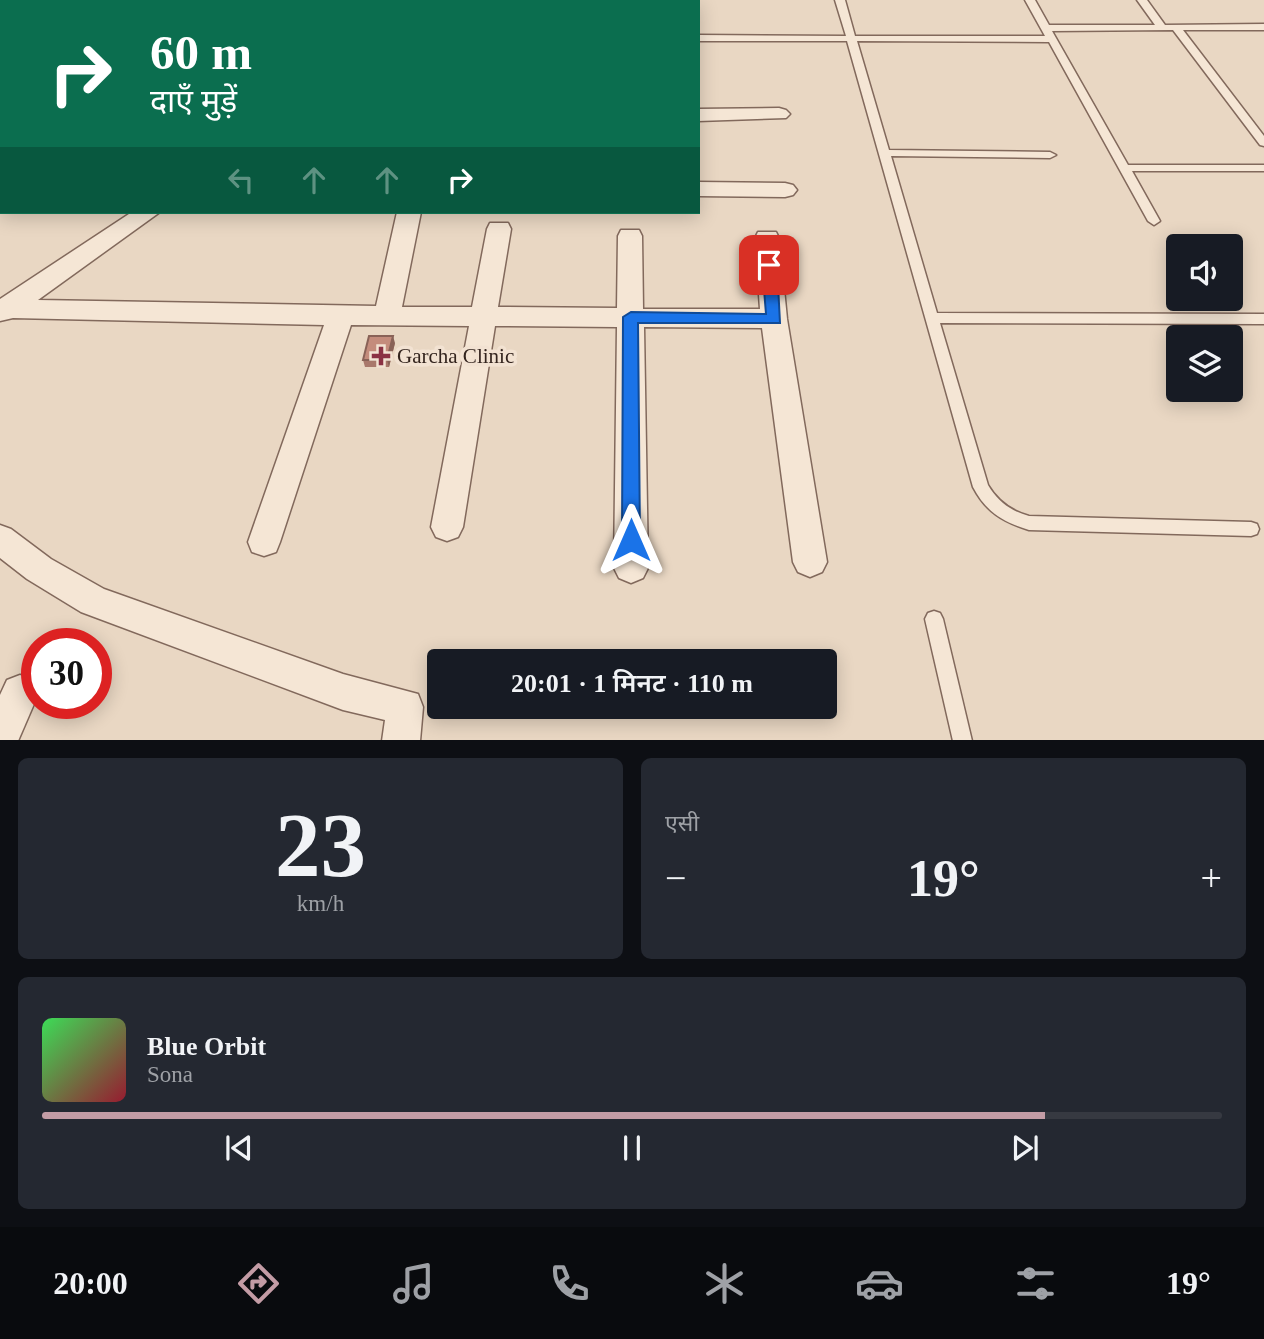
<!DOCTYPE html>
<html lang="hi">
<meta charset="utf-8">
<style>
:root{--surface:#171b24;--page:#242831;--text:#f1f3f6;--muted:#9ea1a6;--line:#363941;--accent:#c39ca5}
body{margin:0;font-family:"Times New Roman","Noto Sans Devanagari",serif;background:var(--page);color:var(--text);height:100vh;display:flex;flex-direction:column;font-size:26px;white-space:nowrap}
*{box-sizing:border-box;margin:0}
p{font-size:23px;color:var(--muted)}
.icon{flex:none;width:38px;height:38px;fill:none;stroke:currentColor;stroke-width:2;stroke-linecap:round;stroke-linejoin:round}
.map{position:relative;height:740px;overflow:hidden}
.panel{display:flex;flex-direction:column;gap:18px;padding:18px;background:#0d0f14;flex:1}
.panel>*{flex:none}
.top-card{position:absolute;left:0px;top:0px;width:700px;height:214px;box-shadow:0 4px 18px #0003;background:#0b6e4f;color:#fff;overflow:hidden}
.controls{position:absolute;left:1166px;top:234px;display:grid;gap:14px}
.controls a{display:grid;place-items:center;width:77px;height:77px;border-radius:7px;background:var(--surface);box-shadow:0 4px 18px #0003;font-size:35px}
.speed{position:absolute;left:21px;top:628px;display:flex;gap:14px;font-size:35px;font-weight:700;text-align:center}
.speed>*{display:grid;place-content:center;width:91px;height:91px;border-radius:50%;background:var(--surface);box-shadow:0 4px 18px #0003;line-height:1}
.speed .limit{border:10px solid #d22;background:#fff;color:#111}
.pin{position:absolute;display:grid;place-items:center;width:60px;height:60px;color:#fff;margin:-30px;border-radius:14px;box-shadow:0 4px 10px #0006}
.me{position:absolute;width:77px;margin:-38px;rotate:0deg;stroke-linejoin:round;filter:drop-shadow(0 0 5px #0008)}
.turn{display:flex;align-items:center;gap:24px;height:147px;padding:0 35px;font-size:32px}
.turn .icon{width:91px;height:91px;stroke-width:2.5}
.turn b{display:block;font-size:49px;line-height:60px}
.lanes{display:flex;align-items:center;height:66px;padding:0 35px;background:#0003;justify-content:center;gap:35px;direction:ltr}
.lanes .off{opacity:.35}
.big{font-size:52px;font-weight:600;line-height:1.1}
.panel .card{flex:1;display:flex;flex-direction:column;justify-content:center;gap:10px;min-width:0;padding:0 24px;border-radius:10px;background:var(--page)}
.panel .dial{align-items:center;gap:0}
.dial b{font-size:91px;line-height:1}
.song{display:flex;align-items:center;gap:21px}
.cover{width:84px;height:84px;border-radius:10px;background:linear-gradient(135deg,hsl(130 70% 55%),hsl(350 70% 35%))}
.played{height:7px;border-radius:4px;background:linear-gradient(90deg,var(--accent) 85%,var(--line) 85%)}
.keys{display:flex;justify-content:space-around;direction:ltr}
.heat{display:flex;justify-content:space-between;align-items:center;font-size:38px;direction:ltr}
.panel .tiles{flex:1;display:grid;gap:18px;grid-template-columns:1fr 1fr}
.card:last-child{grid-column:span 2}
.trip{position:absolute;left:427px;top:649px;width:410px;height:70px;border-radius:7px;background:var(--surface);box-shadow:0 4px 18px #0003;font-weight:600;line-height:70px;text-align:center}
.dock{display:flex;height:112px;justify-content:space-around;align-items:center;background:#090b0e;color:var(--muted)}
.dock .icon{width:49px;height:49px}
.dock .active{color:var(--accent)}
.dock b{font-size:32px;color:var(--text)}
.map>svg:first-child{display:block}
</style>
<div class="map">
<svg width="1264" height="741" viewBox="0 0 1264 741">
<rect width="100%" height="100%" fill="#e9d7c3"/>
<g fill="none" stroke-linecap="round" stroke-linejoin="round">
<g stroke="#82695c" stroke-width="3">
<g id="service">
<path d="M835 0H845L855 36H1045L1025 0H1035L1049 25H1155L1137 0H1147L1165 25 1264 24V30H1183L1264 136V146L1260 145 1173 30 1052 31 1128 165H1264V171H1132L1160 221 1154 225 1148 221 1049 42 857 41 889 150 1050 152 1056 155 1050 158 891 156 937 313 1264 314V324L940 323 988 485C998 502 1011 511 1029 516L1251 522 1257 524 1259 529 1257 534 1251 536 1029 530C1003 522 986 512 973 487L847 41H698V35L846 36Z"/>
<path d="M934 611 940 613 943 619 972 741H953L925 619 928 613Z"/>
</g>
</g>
<g stroke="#82695c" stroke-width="3">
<g id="minor">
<path d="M422 0H441L421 2Z"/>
<rect x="0" y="17" width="2" height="12"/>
<path d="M779 108 786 110 790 114 786 118 698 121V109Z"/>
<rect x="0" y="119" width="2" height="12"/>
<path d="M698 182 785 183 793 185 797 190 793 195 785 197 698 196Z"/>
<rect x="0" y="183" width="2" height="14"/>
<path d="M132 212H160L38 300 376 306 397 212H421L402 307H472L487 229 490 223H508L511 229 498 307 617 308 618 236 621 230H639L642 236 643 309H760L755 238 758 232H776L779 238 787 319 827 562 822 572 810 577 798 572 793 562 762 328 644 327 648 568 643 578 631 583 619 578 614 568 617 327 495 326 463 527 458 537 447 541 436 537 431 527 469 326 351 325 280 542 276 552 264 556 252 552 248 542 324 325 13 318 0 321V299Z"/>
<path d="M0 525 11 529 51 559 104 589 343 674 418 694 423 707 420 741H382L385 720 343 710 81 612 27 579 0 558Z"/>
<path d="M20 675 33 680 37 697 18 741H0V695L7 680Z"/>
</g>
</g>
<use href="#service" fill="#f5e6d5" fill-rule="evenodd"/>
<use href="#minor" fill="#f5e6d5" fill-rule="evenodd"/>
</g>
<path fill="#a9786b" d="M395 343 389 367H365L363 360Z"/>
<path fill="#896257" d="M393 336 395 343 389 367 387 360Z"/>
<path fill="#c48c7c" stroke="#896257" stroke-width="2" d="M369 336H393L387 360H363Z"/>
<path fill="#1a73e8" stroke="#114b97" stroke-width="2" d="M769 260 777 265 780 323H638L640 540 638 546H625L622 540 623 317 631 312 766 314 762 265Z"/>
<path fill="#8b3143" stroke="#f2e2d2" stroke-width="2.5" d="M377.5 345.5h7v7h7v7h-7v7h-7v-7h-7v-7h7z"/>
<g text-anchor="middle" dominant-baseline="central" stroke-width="7" stroke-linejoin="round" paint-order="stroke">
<g font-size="21" fill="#33241e" stroke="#f2e2d2" text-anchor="start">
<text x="397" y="356">Garcha Clinic</text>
</g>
</g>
</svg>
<div class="controls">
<a><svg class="icon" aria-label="sound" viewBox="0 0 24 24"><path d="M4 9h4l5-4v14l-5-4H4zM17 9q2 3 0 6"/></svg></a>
<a><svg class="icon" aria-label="layers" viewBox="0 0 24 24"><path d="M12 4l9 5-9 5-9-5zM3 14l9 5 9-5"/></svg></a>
</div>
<div class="speed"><div class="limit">30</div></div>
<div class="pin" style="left:769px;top:265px;background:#d93025"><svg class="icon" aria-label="arrive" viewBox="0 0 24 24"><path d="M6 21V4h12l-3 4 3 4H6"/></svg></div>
<svg class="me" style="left:631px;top:540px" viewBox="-20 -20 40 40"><path d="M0-17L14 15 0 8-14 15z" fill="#1a73e8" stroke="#fff" stroke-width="4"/></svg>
<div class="trip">20:01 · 1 मिनट · 110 m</div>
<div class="top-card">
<div class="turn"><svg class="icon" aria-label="right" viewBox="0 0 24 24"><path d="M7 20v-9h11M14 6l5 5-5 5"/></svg><div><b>60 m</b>दाएँ मुड़ें</div></div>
<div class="lanes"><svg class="icon off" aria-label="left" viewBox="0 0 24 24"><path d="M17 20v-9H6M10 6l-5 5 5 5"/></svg><svg class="icon off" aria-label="ahead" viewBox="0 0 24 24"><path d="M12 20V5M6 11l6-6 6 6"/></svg><svg class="icon off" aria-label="ahead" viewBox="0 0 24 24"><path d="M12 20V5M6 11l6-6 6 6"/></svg><svg class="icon" aria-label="right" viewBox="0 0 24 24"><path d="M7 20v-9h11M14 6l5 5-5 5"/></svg></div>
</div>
</div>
<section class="panel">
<div class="tiles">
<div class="card dial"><b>23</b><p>km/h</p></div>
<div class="card"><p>एसी</p>
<div class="heat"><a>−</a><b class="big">19°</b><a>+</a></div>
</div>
<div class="card">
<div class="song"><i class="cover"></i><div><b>Blue Orbit</b><p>Sona</p></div></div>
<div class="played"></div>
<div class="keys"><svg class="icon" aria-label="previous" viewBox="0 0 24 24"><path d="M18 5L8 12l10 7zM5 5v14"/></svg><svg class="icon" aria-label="pause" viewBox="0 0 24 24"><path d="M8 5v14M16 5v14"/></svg><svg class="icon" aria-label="next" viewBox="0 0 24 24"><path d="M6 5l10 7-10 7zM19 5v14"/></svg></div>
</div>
</div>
</section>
<nav class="dock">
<b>20:00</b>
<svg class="icon active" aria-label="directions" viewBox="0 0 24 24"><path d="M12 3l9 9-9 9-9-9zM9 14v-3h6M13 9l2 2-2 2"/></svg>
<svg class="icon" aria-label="music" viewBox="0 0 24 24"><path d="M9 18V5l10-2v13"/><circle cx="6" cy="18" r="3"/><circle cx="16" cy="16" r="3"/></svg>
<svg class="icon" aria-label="phone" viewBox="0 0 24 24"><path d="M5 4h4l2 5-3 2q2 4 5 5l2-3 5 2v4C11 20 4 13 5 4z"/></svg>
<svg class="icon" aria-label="climate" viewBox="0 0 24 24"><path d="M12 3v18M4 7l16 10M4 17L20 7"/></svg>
<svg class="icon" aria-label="car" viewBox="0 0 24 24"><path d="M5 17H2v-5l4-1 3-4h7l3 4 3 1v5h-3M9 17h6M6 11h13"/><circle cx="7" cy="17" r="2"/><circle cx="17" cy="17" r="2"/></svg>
<svg class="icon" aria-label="filters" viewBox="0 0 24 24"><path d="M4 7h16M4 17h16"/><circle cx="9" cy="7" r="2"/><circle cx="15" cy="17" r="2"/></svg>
<b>19°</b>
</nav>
